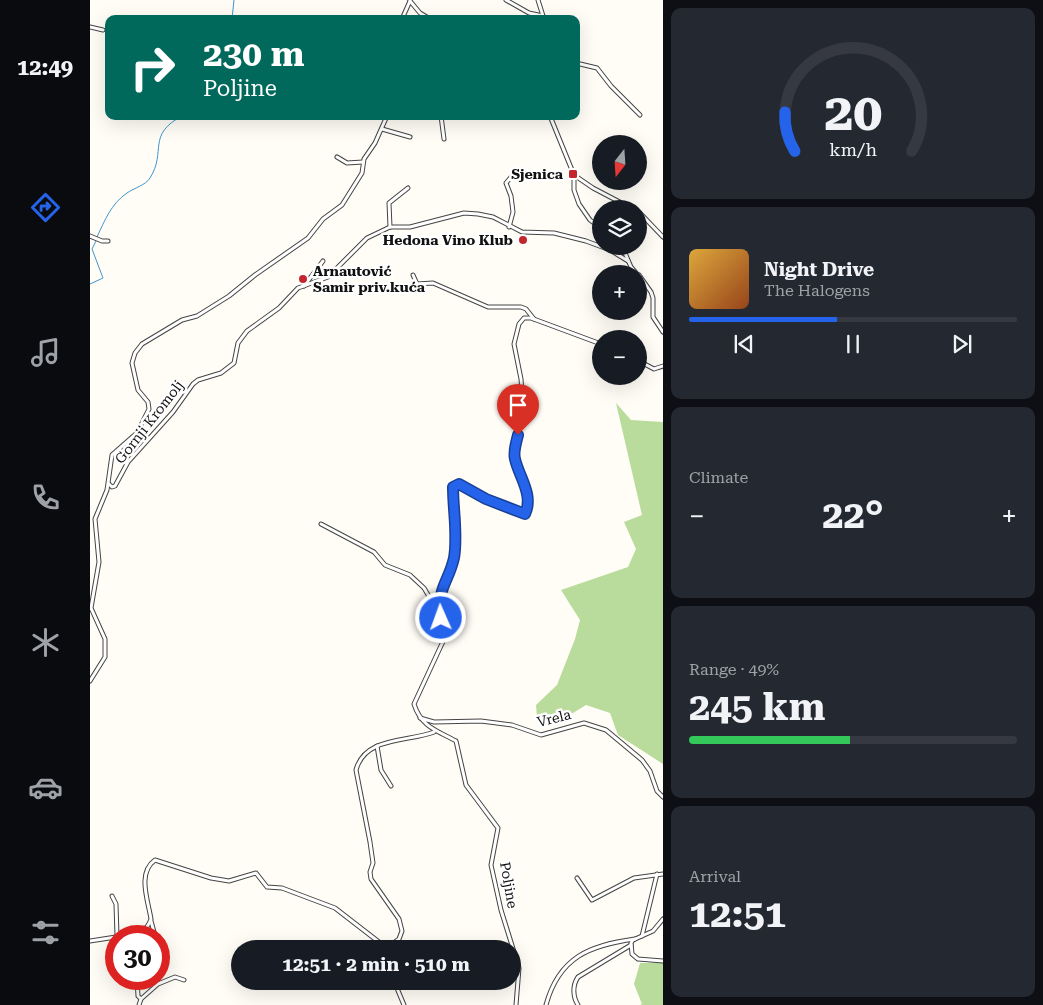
<!DOCTYPE html>
<meta charset="utf-8">
<style>
:root{--surface:#171b24;--page:#242831;--text:#f1f3f6;--muted:#9ea1a6;--line:#363941;--accent:#2563eb}
body{margin:0;font-family:"Roboto Serif",serif;background:var(--page);color:var(--text);height:100vh;display:flex;flex-direction:column;font-size:19px;white-space:nowrap}
*{box-sizing:border-box;margin:0}
p{font-size:16px;color:var(--muted)}
.icon{flex:none;width:28px;height:28px;fill:none;stroke:currentColor;stroke-width:2;stroke-linecap:round;stroke-linejoin:round}
.map{position:relative;flex:1;overflow:hidden}
.sheet{display:flex;flex-direction:column;gap:8px;padding:8px;background:#0d0f14;width:380px}
.sheet>*{flex:none}
.top-card{position:absolute;left:15px;top:15px;width:475px;height:105px;border-radius:10px;box-shadow:0 5px 20px #0002;background:#00695c;color:#fff;overflow:hidden}
.needle{width:32px;rotate:197deg}
.controls{position:absolute;left:502px;top:135px;display:grid;gap:10px}
.controls a{display:grid;place-items:center;width:55px;height:55px;border-radius:50%;background:var(--surface);box-shadow:0 5px 20px #0002;font-size:25px}
.speed{position:absolute;left:15px;top:925px;display:flex;gap:10px;font-size:25px;font-weight:700;text-align:center}
.speed>*{display:grid;place-content:center;width:65px;height:65px;border-radius:50%;background:var(--surface);box-shadow:0 5px 20px #0002;line-height:1}
.speed .limit{border:8px solid #d22;background:#fff;color:#111}
.pin{position:absolute;display:grid;place-items:center;width:42px;height:42px;color:#fff;margin:-51px -21px;border-radius:50% 50% 50% 0;rotate:-45deg;box-shadow:0 0 5px #0007}
.pin .icon{rotate:45deg}
.me{position:absolute;width:55px;margin:-28px;rotate:358deg;stroke-linejoin:round;filter:drop-shadow(0 0 4px #0008)}
.turn{display:flex;align-items:center;gap:18px;height:105px;padding:0 15px;font-size:22px}
.turn .icon{width:65px;height:65px;stroke-width:2.5}
.turn b{display:block;font-size:35px;line-height:42px}
.big{font-size:38px;font-weight:700;line-height:1.1}
.sheet .card{flex:1;display:flex;flex-direction:column;justify-content:center;gap:8px;min-width:0;padding:0 18px;border-radius:10px;background:var(--page)}
.sheet .dial{align-items:center;gap:0}
.dial svg{height:130px;overflow:visible;fill:none;stroke:var(--line);stroke-width:7;stroke-linecap:round;text-anchor:middle}
.dial text{fill:var(--text);stroke:none}
.song{display:flex;align-items:center;gap:15px}
.cover{width:60px;height:60px;border-radius:8px;background:linear-gradient(135deg,hsl(40 70% 55%),hsl(20 70% 35%))}
.played{height:5px;border-radius:2px;background:linear-gradient(90deg,var(--accent) 45%,var(--line) 45%)}
.keys{display:flex;justify-content:space-around;direction:ltr}
.heat{display:flex;justify-content:space-between;align-items:center;font-size:28px;direction:ltr}
.charge{height:8px;border-radius:4px;background:linear-gradient(90deg,#34c759 49%,var(--line) 0)}
.trip{position:absolute;left:141px;top:940px;width:290px;height:50px;border-radius:25px;background:var(--surface);box-shadow:0 5px 20px #0002;font-weight:700;line-height:50px;text-align:center}
main{display:flex;flex:1;min-height:0}
.dock{display:flex;flex-direction:column;width:90px;justify-content:space-around;align-items:center;background:#090b0e;color:var(--muted)}
.dock .icon{width:35px;height:35px}
.dock .current{color:var(--accent)}
.dock b{font-size:22px;color:var(--text)}
.map>svg:first-child{display:block}
</style>
<main>
<nav class="dock">
<b>12:49</b>
<svg class="icon current" aria-label="directions" viewBox="0 0 24 24"><path d="M12 3l9 9-9 9-9-9zM9 14v-3h6M13 9l2 2-2 2"/></svg>
<svg class="icon" aria-label="music" viewBox="0 0 24 24"><path d="M9 18V5l10-2v13"/><circle cx="6" cy="18" r="3"/><circle cx="16" cy="16" r="3"/></svg>
<svg class="icon" aria-label="phone" viewBox="0 0 24 24"><path d="M5 4h4l2 5-3 2q2 4 5 5l2-3 5 2v4C11 20 4 13 5 4z"/></svg>
<svg class="icon" aria-label="climate" viewBox="0 0 24 24"><path d="M12 3v18M4 7l16 10M4 17L20 7"/></svg>
<svg class="icon" aria-label="car" viewBox="0 0 24 24"><path d="M5 17H2v-5l4-1 3-4h7l3 4 3 1v5h-3M9 17h6M6 11h13"/><circle cx="7" cy="17" r="2"/><circle cx="17" cy="17" r="2"/></svg>
<svg class="icon" aria-label="filters" viewBox="0 0 24 24"><path d="M4 7h16M4 17h16"/><circle cx="9" cy="7" r="2"/><circle cx="15" cy="17" r="2"/></svg>
</nav>
<div class="map">
<svg width="573" height="1005" viewBox="0 0 573 1005">
<rect width="100%" height="100%" fill="#fffdf5"/>
<g fill="#b9dc9c">
<path d="M526 403 541 420 573 422V764L528 735 520 713 496 705 483 713 447 718 446 705 467 685 485 639 490 620 471 590 538 567 546 549 534 522 552 515Z"/>
<path d="M550 963H573V1005H550L552 1004 544 984Z"/>
</g>
<g fill="none" stroke-linecap="round" stroke-linejoin="round">
<g stroke="#3f96cf" stroke-width="1">
<path d="M142 19 144 0"/>
<path d="M7 237C15 220 21 204 37 193 44 188 56 185 60 178 77 151 56 135 92 116"/>
<path d="M0 284 13 278 2 249 6 241"/>
</g>
<g stroke="#444" stroke-width="5">
<g id="street">
<path d="M416 0 439 13 453 16 455 19"/>
<path d="M448 0 453 16"/>
<path d="M320 1 330 13 340 19"/>
<path d="M312 19 320 1"/>
<path d="M0 27 13 30"/>
<path d="M486 63 507 68 521 86 550 115"/>
<path d="M351 116 354 139"/>
<path d="M460 116 484 175V190L489 204 500 220 511 228"/>
<path d="M292 129 320 137"/>
<path d="M247 157 257 163 273 162"/>
<path d="M484 175 503 188 543 209"/>
<path d="M549 212 573 237"/>
<path d="M300 227 299 203 318 188"/>
<path d="M419 227 423 212 421 196 416 183 427 170"/>
<path d="M0 236 12 241H18"/>
<path d="M532 246 541 267 547 274"/>
<path d="M323 275 327 284 343 283 398 307H431L436 309 444 319"/>
<path d="M549 275 561 292 563 298V317L573 332"/>
<path d="M214 286 233 261"/>
<path d="M549 361 564 369 573 366"/>
<path d="M19 484 22 487 25 486 38 462 83 412 103 384 108 380 131 373 144 363 148 343 157 331 189 308 208 288 238 277 277 238 300 227H320L374 213 388 214 403 217 432 232 464 233 496 241 520 250 538 261"/>
<path d="M231 524 284 552 295 565 320 575 334 588 350 615"/>
<path d="M0 681 15 657V639L1 608 9 562 5 519 17 490 22 455 47 433 59 409 58 402 48 390 42 363 45 353 52 344 92 320 107 316 139 296 165 275 218 238 233 219 252 205 272 173 274 159 285 143 297 116"/>
<path d="M330 718 344 722 391 721 422 725 451 735 494 723 516 730 552 760 560 771 567 791 573 797"/>
<path d="M287 746 291 770 301 786"/>
<path d="M487 878 502 900 544 878 573 874"/>
<path d="M22 896 26 904 27 936"/>
<path d="M573 919 563 931 543 940 541 943 542 954 548 959 573 961"/>
<path d="M61 921 65 936"/>
<path d="M34 936C46 936 57 931 61 919 58 900 47 873 65 860L121 878 139 881 166 873 177 887 192 888 245 908 298 949"/>
<path d="M552 936 567 874"/>
<path d="M0 941 26 937"/>
<path d="M298 947 309 939 312 931 309 919 281 879 280 872 283 863 280 842 266 770C275 736 319 742 344 732"/>
<path d="M69 949V961"/>
<path d="M47 979 48 996 51 999 68 984 85 977 94 980"/>
<path d="M304 981 314 1005"/>
<path d="M49 1005 51 999"/>
<path d="M426 1005 429 968 411 910 401 865 408 828 376 785 366 741C348 731 331 727 324 704L356 635 351 618 350 595 362 562 365 547 363 487 369 484 432 515 436 512 435 484 424 456 433 404 431 379 424 344 429 324 434 318H441L511 344"/>
<path d="M456 1005C469 957 500 945 545 939"/>
<path d="M488 1005C483 997 482 986 488 977L541 945"/>
</g>
</g>
<use href="#street" stroke="#fff" stroke-width="3"/>
</g>
<g fill="none" stroke-linecap="round" stroke-linejoin="round">
<g stroke="#184099" stroke-width="12">
<path id="route" d="M351 618C347 586 358 584 364 558 368 535 363 510 363 487L369 484 396 499 435 514C444 495 429 477 425 459 423 452 426 443 428 435"/>
</g>
<use href="#route" stroke="#2563eb" stroke-width="9"/>
</g>
<g fill="#c4262e" stroke="#fff" stroke-width="2">
<rect x="478" y="169" width="10" height="10" rx="2.5"/>
<circle cx="433" cy="240" r="5"/>
<circle cx="213" cy="279" r="5"/>
</g>
<g text-anchor="middle" dominant-baseline="central" stroke-width="5" stroke-linejoin="round" paint-order="stroke">
<g font-size="14" font-weight="bold" fill="#111" stroke="#fff" text-anchor="end">
<text x="473" y="174">Sjenica</text>
<text x="423" y="240">Hedona Vino Klub</text>
<text x="223" y="271" text-anchor="start">Arnautović<tspan x="223" dy="16">Samir priv.kuća</tspan></text>
</g>
<g font-size="14" fill="#111" stroke="#fff">
<text transform="translate(59 422) rotate(-52)">Gornji Kromolj</text>
<text transform="translate(464 718) rotate(-14)">Vrela</text>
<text transform="translate(419 885) rotate(80)">Poljine</text>
</g>
</g>
</svg>
<div class="controls">
<a><svg class="needle" viewBox="-14 -14 28 28"><path d="M0-13l5 13h-10z" fill="#e53935"/><path d="M0 13l5-13h-10z" fill="#9ea1a6"/></svg></a>
<a><svg class="icon" aria-label="layers" viewBox="0 0 24 24"><path d="M12 4l9 5-9 5-9-5zM3 14l9 5 9-5"/></svg></a>
<a>+</a>
<a>−</a>
</div>
<div class="speed"><div class="limit">30</div></div>
<div class="pin" style="left:428px;top:435px;background:#d93025"><svg class="icon" aria-label="arrive" viewBox="0 0 24 24"><path d="M6 21V4h12l-3 4 3 4H6"/></svg></div>
<svg class="me" style="left:351px;top:618px" viewBox="-20 -20 40 40"><circle r="17" fill="#2563eb" stroke="#fff" stroke-width="3"/><path d="M0-11L8 9 0 5-8 9z" fill="#fff"/></svg>
<div class="trip">12:51 · 2 min · 510 m</div>
<div class="top-card">
<div class="turn"><svg class="icon" aria-label="right" viewBox="0 0 24 24"><path d="M7 20v-9h11M14 6l5 5-5 5"/></svg><div><b>230 m</b>Poljine</div></div>
</div>
</div>
<section class="sheet">
<div class="card dial"><svg viewBox="0 0 100 80">
<path d="M14 69A42 42 0 1 1 86 69"/>
<path d="M14 69A42 42 0 0 1 8 45" stroke="#2563eb"/>
<text x="50" y="56" font-size="32" font-weight="700">20</text>
<text x="50" y="72" font-size="11">km/h</text>
</svg></div>
<div class="card">
<div class="song"><i class="cover"></i><div><b>Night Drive</b><p>The Halogens</p></div></div>
<div class="played"></div>
<div class="keys"><svg class="icon" aria-label="previous" viewBox="0 0 24 24"><path d="M18 5L8 12l10 7zM5 5v14"/></svg><svg class="icon" aria-label="pause" viewBox="0 0 24 24"><path d="M8 5v14M16 5v14"/></svg><svg class="icon" aria-label="next" viewBox="0 0 24 24"><path d="M6 5l10 7-10 7zM19 5v14"/></svg></div>
</div>
<div class="card"><p>Climate</p>
<div class="heat"><a>−</a><b class="big">22°</b><a>+</a></div>
</div>
<div class="card"><p>Range · 49%</p><b class="big">245 km</b><div class="charge"></div></div>
<div class="card"><p>Arrival</p><b class="big">12:51</b></div>
</section>
</main>
